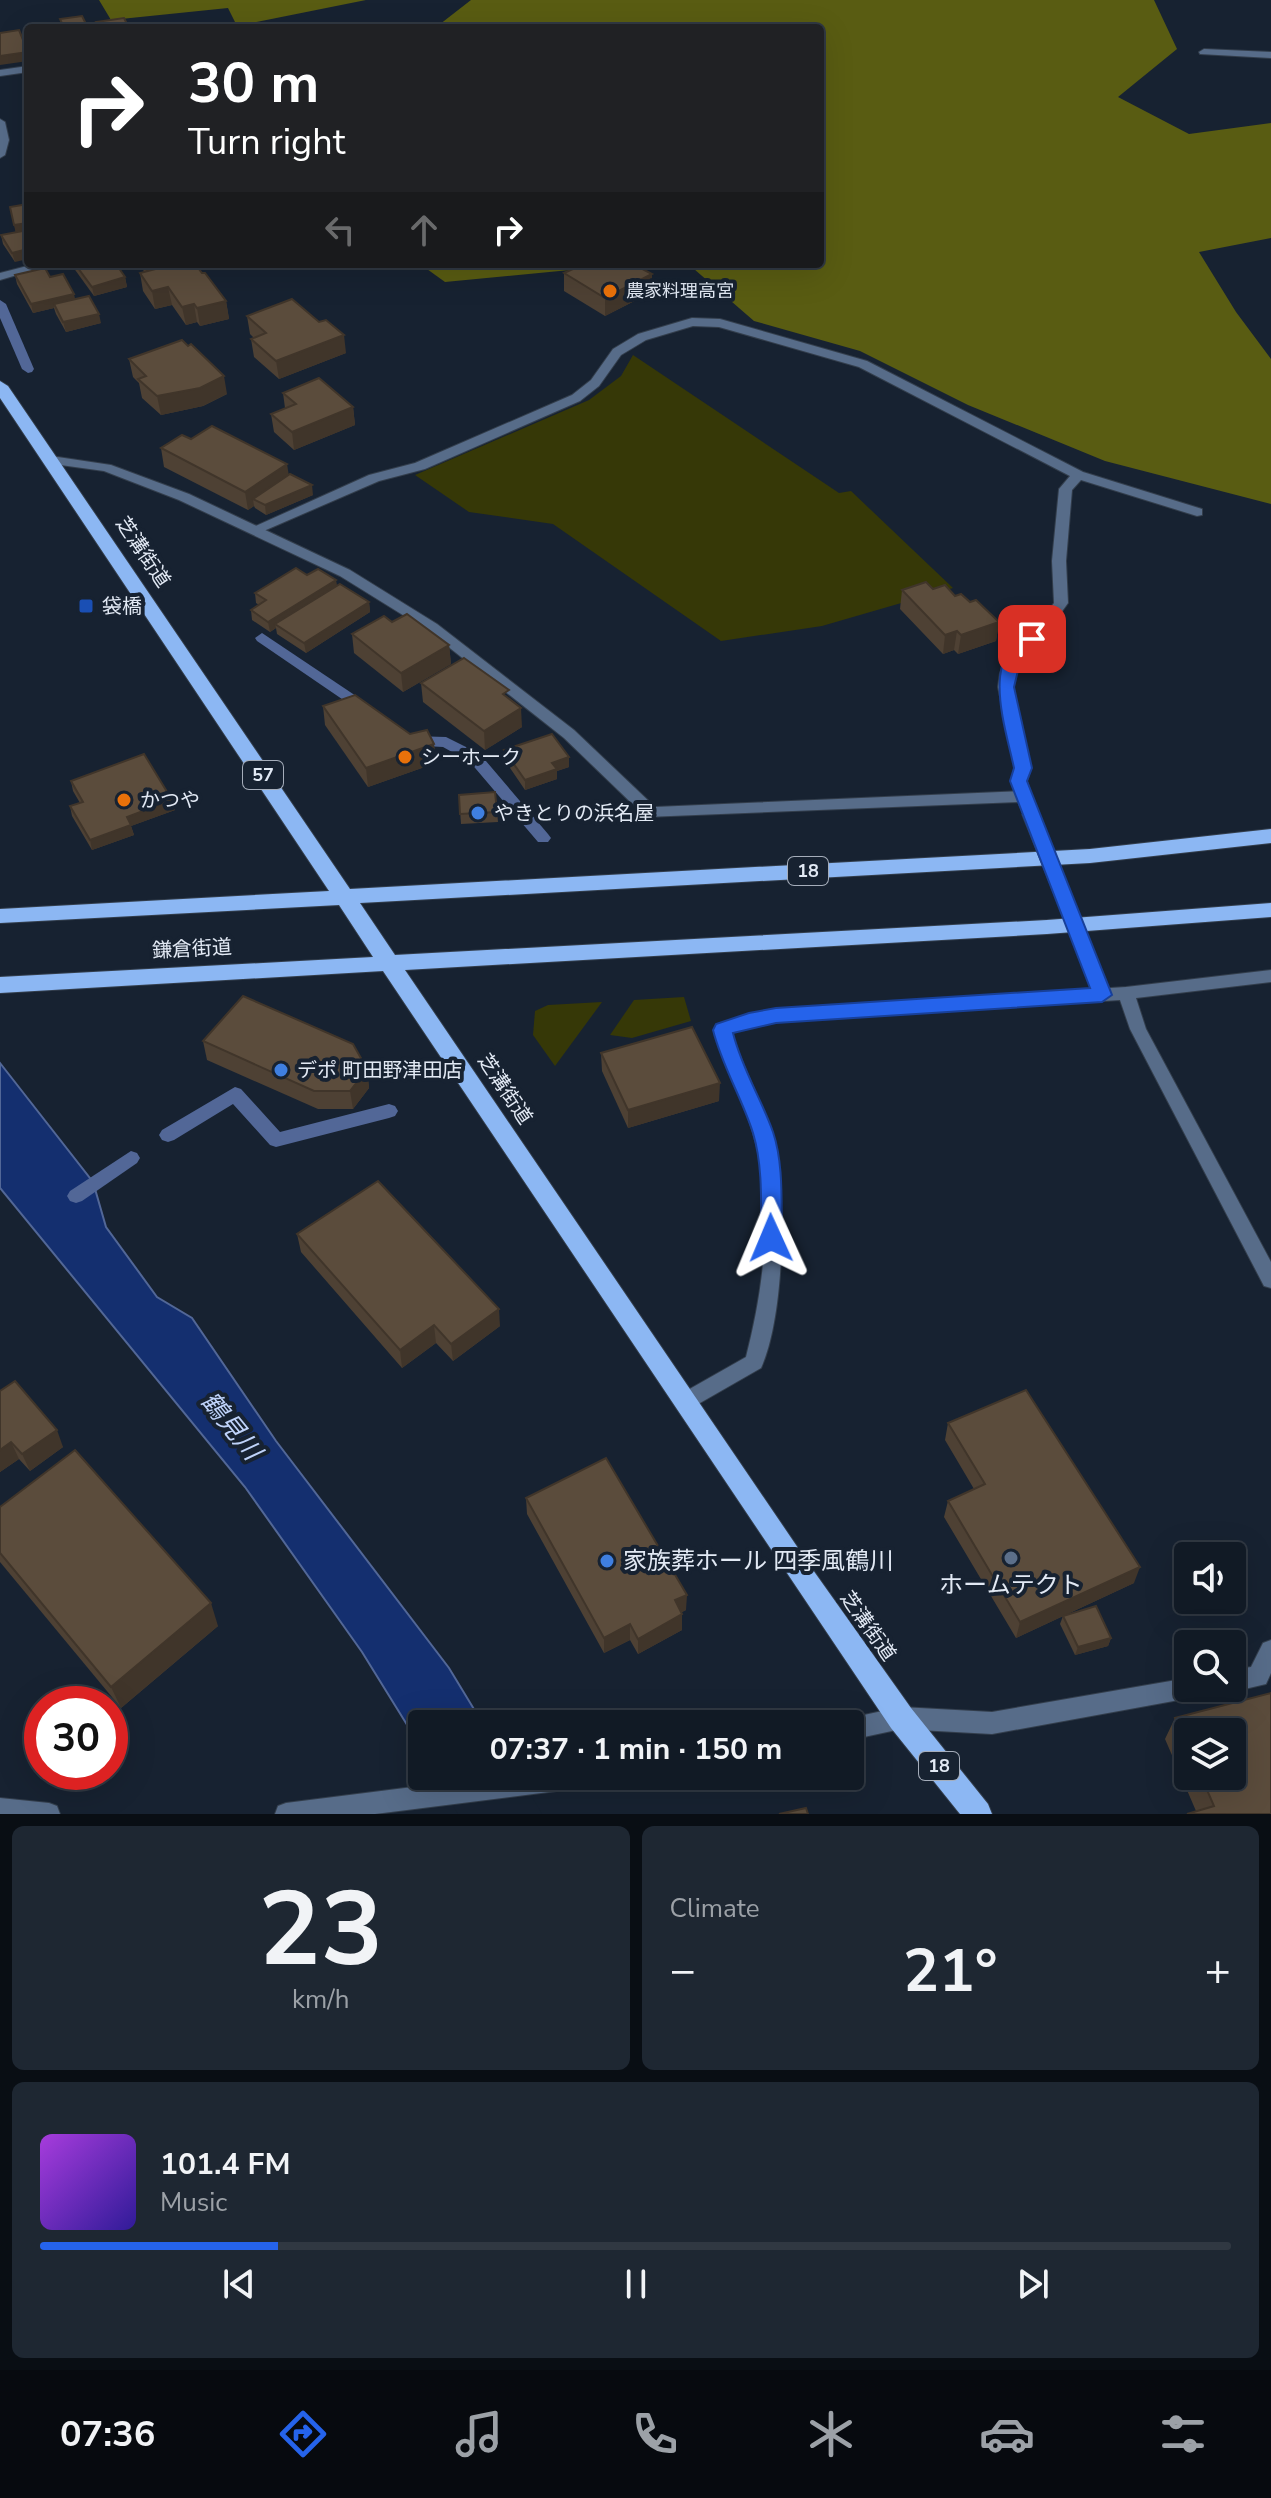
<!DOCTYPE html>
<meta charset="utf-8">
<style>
:root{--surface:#111a25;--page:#1e2732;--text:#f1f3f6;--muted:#9ca1a7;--line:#303842;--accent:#2563eb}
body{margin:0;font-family:"Nunito Sans","Noto Sans JP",sans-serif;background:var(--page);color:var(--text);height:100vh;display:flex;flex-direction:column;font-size:30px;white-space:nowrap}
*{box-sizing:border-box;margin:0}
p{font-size:26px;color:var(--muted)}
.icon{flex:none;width:44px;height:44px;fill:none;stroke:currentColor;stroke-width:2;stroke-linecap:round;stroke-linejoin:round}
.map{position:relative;height:1814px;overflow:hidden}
.panel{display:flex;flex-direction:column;gap:12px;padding:12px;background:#090e14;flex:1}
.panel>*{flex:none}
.hud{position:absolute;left:24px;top:24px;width:800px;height:244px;border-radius:8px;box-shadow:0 8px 32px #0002,0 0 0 2px var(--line);background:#202124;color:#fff;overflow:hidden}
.controls{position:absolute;left:1174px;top:1542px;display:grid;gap:16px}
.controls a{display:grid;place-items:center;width:72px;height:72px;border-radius:8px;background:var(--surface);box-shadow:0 8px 32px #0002,0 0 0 2px var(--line);font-size:40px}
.speed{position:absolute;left:24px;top:1686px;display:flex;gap:16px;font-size:40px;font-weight:700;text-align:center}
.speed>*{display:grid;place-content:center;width:104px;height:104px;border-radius:50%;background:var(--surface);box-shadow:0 8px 32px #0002,0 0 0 2px var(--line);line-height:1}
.speed .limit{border:12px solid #d22;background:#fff;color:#111}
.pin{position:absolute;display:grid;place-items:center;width:68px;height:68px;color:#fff;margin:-34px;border-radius:16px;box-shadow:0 4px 12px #0006}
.me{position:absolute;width:88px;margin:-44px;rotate:359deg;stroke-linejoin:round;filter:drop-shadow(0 0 6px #0008)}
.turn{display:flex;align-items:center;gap:28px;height:168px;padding:0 32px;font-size:36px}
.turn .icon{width:104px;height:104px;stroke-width:2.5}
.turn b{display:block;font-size:56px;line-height:68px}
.lanes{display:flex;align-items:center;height:76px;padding:0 32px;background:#0003;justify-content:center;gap:40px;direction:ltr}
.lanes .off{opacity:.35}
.big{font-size:60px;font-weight:700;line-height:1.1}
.panel .widget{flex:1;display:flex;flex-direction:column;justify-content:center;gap:12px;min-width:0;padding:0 28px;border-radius:12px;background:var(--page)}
.panel .dial{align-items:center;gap:0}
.dial b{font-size:104px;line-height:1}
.song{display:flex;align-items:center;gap:24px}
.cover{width:96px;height:96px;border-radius:12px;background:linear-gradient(135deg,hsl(280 70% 55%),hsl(250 70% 35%))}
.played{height:8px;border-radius:4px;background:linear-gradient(90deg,var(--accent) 20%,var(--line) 20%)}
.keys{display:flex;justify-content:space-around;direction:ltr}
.heat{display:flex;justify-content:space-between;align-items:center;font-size:44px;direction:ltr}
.panel .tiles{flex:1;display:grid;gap:12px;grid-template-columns:1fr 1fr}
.widget:last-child{grid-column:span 2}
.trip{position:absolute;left:408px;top:1710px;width:456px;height:80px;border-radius:8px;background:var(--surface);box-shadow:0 8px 32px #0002,0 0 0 2px var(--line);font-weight:700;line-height:80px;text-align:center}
.dock{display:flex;height:128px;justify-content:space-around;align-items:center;background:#070a0f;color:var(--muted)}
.dock .icon{width:56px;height:56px}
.dock .on{color:var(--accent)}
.dock b{font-size:36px;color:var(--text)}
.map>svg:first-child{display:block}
</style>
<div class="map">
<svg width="1271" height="1814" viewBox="0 0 1271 1814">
<rect width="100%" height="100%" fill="#172231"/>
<g fill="#363807">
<path d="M633 355 839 493 851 491 953 588 822 626 721 641 553 524 469 512 415 475 589 400 621 376Z"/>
<path d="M684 997 691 1021 632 1038 610 1035 634 1000Z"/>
<path d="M602 1002 555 1066 533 1035 535 1011 548 1005Z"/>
</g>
<g fill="#595c12">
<path d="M99 0H366L237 26 228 8 111 20Z"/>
<path d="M471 0H1154L1177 49 1118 97 1189 134 1271 123V238L1199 252 1236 312 1271 359V504L1105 461 968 405 860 351 754 321 694 269 658 264H820V28H435Z"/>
<path d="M420 264H632L445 282Z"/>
</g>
<path fill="#142f6f" stroke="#526797" stroke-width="2" d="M0 1063 93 1182 106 1227 157 1297 192 1318 276 1441 449 1668 483 1724H422V1749L362 1652 245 1487 0 1188Z"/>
<path fill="#172231" d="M435 1776H520L542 1814H458Z"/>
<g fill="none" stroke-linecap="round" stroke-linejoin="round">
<g fill="#526797" fill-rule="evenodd">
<path d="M0 300 6 304 34 369 32 372 28 373 22 369 0 318Z"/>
<path d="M262 633 368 704 370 707 368 710H358L257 641 255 638Z"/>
<path d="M412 736 446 737 480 754 548 834 551 838 548 842H538L470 762 443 747 407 745 405 741Z"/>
<path d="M235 1087 241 1089 280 1132 389 1104 395 1106 398 1111 395 1116 389 1118 276 1147 270 1145 233 1104 174 1140 168 1142 162 1140 159 1135 162 1130Z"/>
<path d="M131 1151 137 1153 140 1158 137 1163 82 1201 76 1203 70 1201 67 1196 70 1191Z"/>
</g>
<g stroke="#333e4c" stroke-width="2">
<g id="service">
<path d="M1204 49 1271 52V58L1200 54 1199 52Z"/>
<path d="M28 66V72L0 76V70Z"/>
<path d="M35 264H54L0 280V273Z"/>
<path d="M692 318 720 319 867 361 1083 472 1202 509V515L1197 516 1081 480 1072 490 1066 561 1068 603 1048 631 1020 658 1014 673 1012 687 1031 768 1027 781 1032 796 1029 800H1019L1011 781 1015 768 998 687 1000 673 1009 653 1038 625 1054 603 1052 561 1059 489 1070 476 859 367 719 327 693 326 646 340 621 355 599 386 580 401 425 469 379 481 259 533 254 534 247 530 369 475 415 463 572 395 591 380 613 349 638 334Z"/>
</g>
</g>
<g stroke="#333e4c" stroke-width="2">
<g id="minor">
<path d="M0 119 5 122 9 140 5 155 0 158Z"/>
<path d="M51 456 111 465 189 494 350 570 437 624 574 730 655 807 1024 791 1029 792 1037 811 1029 816 1024 815 1018 802 646 817 564 738 427 630 340 576 179 500 104 471 46 463 45 460Z"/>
<path d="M1271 970V982L1136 998 1146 1029 1271 1262V1288L1264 1286 1130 1029 1120 1000 776 1021 751 1026 732 1033C742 1067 760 1098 770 1131 788 1185 785 1316 761 1368L693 1407 686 1410 679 1407 676 1401 679 1395 746 1357C764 1287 775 1203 753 1133 743 1098 725 1066 715 1030L717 1025 749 1014 776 1009 1126 987Z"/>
<path d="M1271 1640V1673L1266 1684 1232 1692 1224 1688H1232V1670L1251 1667 1263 1643Z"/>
<path d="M1188 1678V1688H1204L1201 1696 992 1734 901 1729 893 1726 890 1718 893 1710 901 1707 992 1712Z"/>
</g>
</g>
<g stroke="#333e4c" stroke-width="2">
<g id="tertiary">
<path d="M901 1707 909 1710 912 1718 909 1726 901 1729 850 1740V1724H841L850 1718Z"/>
<path d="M500 1776H599L596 1784 588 1787 375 1814H275L278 1806 286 1803Z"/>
<path d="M0 1798 49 1803 57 1806 60 1814H0Z"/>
</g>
</g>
<g stroke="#333e4c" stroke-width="2">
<path id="primary" d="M0 381 8 386 350 889 1090 849 1271 829V843L1090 863 360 903 395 955 1047 920 1271 903V917L1047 934 405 970 813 1570 911 1708 988 1804 992 1814H960L891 1728 383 971 0 993V977L373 957 339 905 0 923V909L329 891 0 398Z"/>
</g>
<use href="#service" fill="#576c89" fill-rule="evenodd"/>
<use href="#minor" fill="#576c89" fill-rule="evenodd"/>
<use href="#tertiary" fill="#576c89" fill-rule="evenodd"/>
<use href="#primary" fill="#8cb7f3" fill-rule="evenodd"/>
<g stroke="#333e4c" stroke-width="17" stroke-linecap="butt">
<path id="minor-bridge" d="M1029 811 1098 982"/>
</g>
<use href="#minor-bridge" stroke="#576c89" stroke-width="15"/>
</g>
<g fill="#4e4134" fill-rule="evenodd">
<path d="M28 204 15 262 3 244 1 235 16 232 10 207Z"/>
<path d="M72 264H116L125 277 127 287 94 296 73 267Z"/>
<path d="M141 264H195L226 301 229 319 200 326 197 322 186 325 172 305 155 309 143 291 140 273 144 272Z"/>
<path d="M564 273 652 274V292L605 316 564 291Z"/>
<path d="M15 275 76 299 101 323 66 332 56 314 54 308 33 313 17 284Z"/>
<path d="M247 316 346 353 279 379 254 357 251 339 254 338 250 334Z"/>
<path d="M129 359 227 394 203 406 161 415 142 398 139 383 133 377Z"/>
<path d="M283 393 353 407 355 425 294 450 274 432 271 414 285 408Z"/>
<path d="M191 439 289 475 313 495 266 515 255 508 254 506 248 510 164 467 161 448Z"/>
<path d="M307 575 337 586 369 602 370 612 306 653 277 634 276 628 270 632 252 620 251 610 259 605 256 603 255 593Z"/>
<path d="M902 590 955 596 970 602 999 622 996 641 958 654 954 650 943 654 900 609Z"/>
<path d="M392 622 449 645 451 664 403 692 354 653 352 634Z"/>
<path d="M421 683 509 699 522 727 485 750 423 702Z"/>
<path d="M323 706 410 734 434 744 436 763 368 787 325 725Z"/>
<path d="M504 750 569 767 557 771V779L525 790 504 759Z"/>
<path d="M71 781 172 800 175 810 131 826 134 835 92 850 72 816 70 806 80 803 73 791Z"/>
<path d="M495 792 498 822 461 824 459 795Z"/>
<path d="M203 1041 367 1069 369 1088 353 1109H318L207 1060Z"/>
<path d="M601 1053 719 1101 628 1128 602 1071Z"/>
<path d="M297 1234 500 1326 453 1361 436 1343 402 1368 301 1252Z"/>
<path d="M0 1391 63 1447 30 1471 19 1459 0 1472Z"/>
<path d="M948 1423 1134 1583 1016 1638 944 1517 948 1501 974 1489 945 1440Z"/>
<path d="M526 1498 686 1610 682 1612V1630L638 1654 630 1640 604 1653 527 1514Z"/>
<path d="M0 1507 218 1626 121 1708 0 1562Z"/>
<path d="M1063 1616 1111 1638 1108 1646 1075 1655 1060 1624Z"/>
<path d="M1175 1718 1271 1814 1196 1811 1165 1739ZM1188 1732 1232 1776H1188Z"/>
</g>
<g fill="#40352a">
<path d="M28 52V61L0 65V56Z"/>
<path d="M28 223V232L16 234 14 225Z"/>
<path d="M28 249V259L15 262 12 253Z"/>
<path d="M169 264H188L147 278 146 269Z"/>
<path d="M652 274V292L605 316V298Z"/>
<path d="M125 277 127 287 94 296 92 287Z"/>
<path d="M168 287 172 305 155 309 152 291Z"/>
<path d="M74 294 76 303 54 304V308L33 313 31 304Z"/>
<path d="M226 301 229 319 200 326 197 308Z"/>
<path d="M194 304 197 322 186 325 182 307Z"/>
<path d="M99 314 101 323 66 332 63 322Z"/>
<path d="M344 335 346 353 279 379 276 361Z"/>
<path d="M224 376 227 394 203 406 161 415 157 396Z"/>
<path d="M353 407 355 425 294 450 292 432Z"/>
<path d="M287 464 290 482 253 499 254 506 248 510 245 492Z"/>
<path d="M312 485 313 495 266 515 265 505Z"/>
<path d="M336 580 338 590 275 624 276 628 270 632 268 622Z"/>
<path d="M369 602 370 612 306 653 304 643Z"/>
<path d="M999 622 996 641 958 654 961 635Z"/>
<path d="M957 631 954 650 943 654 945 635Z"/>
<path d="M449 645 451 664 403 692 401 673Z"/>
<path d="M521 708 522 727 485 750 484 731Z"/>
<path d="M434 744 436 763 368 787 366 768Z"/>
<path d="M569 757V767L557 771V779L525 790V780L552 763Z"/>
<path d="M172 800 175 810 131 826 134 835 92 850 90 840 127 817Z"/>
<path d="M367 1069 369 1088 353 1109 350 1091Z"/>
<path d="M720 1083 719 1101 628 1128V1110Z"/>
<path d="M499 1309 500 1326 453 1361 451 1344Z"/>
<path d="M434 1325 436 1343 402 1368 400 1350Z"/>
<path d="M57 1430 63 1447 30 1471 22 1454Z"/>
<path d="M11 1442 19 1459 0 1472V1450Z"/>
<path d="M1140 1567 1134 1583 1016 1638 1020 1622Z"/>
<path d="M687 1595 686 1610 674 1616 675 1600Z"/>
<path d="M211 1603 218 1626 121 1708 111 1687Z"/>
<path d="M682 1614V1630L638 1654V1639Z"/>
<path d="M630 1624V1640L604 1653V1638Z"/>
<path d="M1111 1638 1108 1646 1075 1655 1078 1647Z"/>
</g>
<g fill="#5b4c3c" stroke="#40352a" stroke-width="2">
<path d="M82 16 88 28H64L60 19Z"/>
<path d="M124 18 129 28H99L96 22Z"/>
<path d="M19 30 28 52 0 56V33Z"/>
<path d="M28 204V223L14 225 10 207Z"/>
<path d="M28 230V249L12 253 1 235Z"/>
<path d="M75 264H116L125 277 92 287Z"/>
<path d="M143 264H169L146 269Z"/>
<path d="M175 264H195L202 273H205L226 301 197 308 194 304 182 307 168 287 152 291 140 273Z"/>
<path d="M584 264H633L652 274 605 298 564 273Z"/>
<path d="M45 268 50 277 63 274 74 294 31 304 15 275Z"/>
<path d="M89 296 99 314 63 322 54 304Z"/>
<path d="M292 299 319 322 326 320 344 335 276 361 251 339 266 333 247 316Z"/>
<path d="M182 340 188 346 191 344 224 376 200 388 157 396 138 379 146 376 129 359Z"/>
<path d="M319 378 353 407 292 432 271 414 296 404 283 393Z"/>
<path d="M212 426 287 464 245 492 161 448 182 435 191 439Z"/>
<path d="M290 474 312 485 265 505 253 499Z"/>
<path d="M296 568 307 575 318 569 336 580 268 622 251 610 266 600 255 593Z"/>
<path d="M926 582 933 589 945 585 955 596 961 594 970 602 976 600 999 622 961 635 957 631 945 635 902 590Z"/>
<path d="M340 584 369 602 304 643 275 624Z"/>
<path d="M407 614 449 645 401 673 352 634 384 616 392 622Z"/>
<path d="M464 658 509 690 503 694 521 708 484 731 421 683Z"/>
<path d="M355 695 410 734 427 730 434 744 366 768 323 706Z"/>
<path d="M552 734 569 757 552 763 557 769 525 780 504 750Z"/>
<path d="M144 754 172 800 127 817 131 825 90 840 70 806 83 802 71 781Z"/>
<path d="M495 792 497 812 460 814 459 795Z"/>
<path d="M243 996 353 1044 367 1069 350 1091H314L203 1041Z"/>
<path d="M692 1027 720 1083 628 1110 601 1053Z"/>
<path d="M378 1181 499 1309 451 1344 434 1325 400 1350 297 1234Z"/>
<path d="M15 1381 57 1430 22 1454 11 1442 0 1450V1391Z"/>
<path d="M1026 1390 1140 1567 1020 1622 948 1501 985 1484 948 1423Z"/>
<path d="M75 1450 211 1603 111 1687 0 1553V1507Z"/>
<path d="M606 1458 687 1595 675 1600 682 1614 638 1639 630 1624 604 1638 526 1498Z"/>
<path d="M1096 1606 1111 1638 1078 1647 1063 1616Z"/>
<path d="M1271 1693V1814H1187L1214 1806 1201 1776H1232V1732H1188V1747L1175 1718Z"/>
<path d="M806 1808 808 1814H779Z"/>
</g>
<path fill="#2563eb" stroke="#184099" stroke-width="2" d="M1032 634 1040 639 1021 658 1014 687 1032 768 1027 781 1112 995 1102 1002 776 1023 733 1033C742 1069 761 1098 773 1132 784 1165 781 1204 782 1238L779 1244 771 1247 764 1244 761 1238C761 1204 763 1166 753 1133 742 1098 722 1066 713 1030L716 1024 749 1013 776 1008 1090 988 1010 781 1014 768C1006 729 978 651 1032 634Z"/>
<g fill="#e8710a" stroke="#172231" stroke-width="3">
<circle cx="610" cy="291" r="8"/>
<circle cx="405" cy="757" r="8"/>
<circle cx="124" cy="800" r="8"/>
</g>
<rect fill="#1a4fb4" stroke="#172231" stroke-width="3" x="78" y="598" width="16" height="16" rx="4"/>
<g fill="#3f7fe0" stroke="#172231" stroke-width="3">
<circle cx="478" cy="813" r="8"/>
<circle cx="281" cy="1070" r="8"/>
<circle cx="607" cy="1561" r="8"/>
</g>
<circle fill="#5c6f8a" stroke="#172231" stroke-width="3" cx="1011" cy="1558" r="8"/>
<g text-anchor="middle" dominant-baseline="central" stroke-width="8" stroke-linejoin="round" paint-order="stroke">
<g font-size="18" fill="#e2e9f4" stroke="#172231" text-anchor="start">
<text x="626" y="291">農家料理高宮</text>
</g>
<g fill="#172231" stroke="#a5adba" stroke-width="2">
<rect x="243" y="761" width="40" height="28" rx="6"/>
<rect x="788" y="857" width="40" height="28" rx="6"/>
<rect x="919" y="1752" width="40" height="28" rx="6"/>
</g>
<g font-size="18" font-weight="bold" fill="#e2e9f4">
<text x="263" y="775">57</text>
<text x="808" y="871">18</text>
<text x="939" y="1766">18</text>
</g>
<g font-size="20" fill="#e2e9f4" stroke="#172231">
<text transform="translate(143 552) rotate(56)">芝溝街道</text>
<text transform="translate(192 949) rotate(-3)">鎌倉街道</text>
<text transform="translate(505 1089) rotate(56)">芝溝街道</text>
<text transform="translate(868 1626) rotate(55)">芝溝街道</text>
</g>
<g font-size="20" fill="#e2e9f4" stroke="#172231" text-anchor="start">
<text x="102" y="606">袋橋</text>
<text x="421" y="757">シーホーク</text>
<text x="140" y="800">かつや</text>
<text x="494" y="813">やきとりの浜名屋</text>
<text x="297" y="1070">デポ 町田野津田店</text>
</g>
<g font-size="24" fill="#e2e9f4" stroke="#172231" text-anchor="start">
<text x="623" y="1561">家族葬ホール 四季風鶴川</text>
<text x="1011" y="1585" text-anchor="middle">ホームテクト</text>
</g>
<g font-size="26" font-style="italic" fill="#bfd3fa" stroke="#172231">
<text transform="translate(231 1426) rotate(51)">鶴見川</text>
</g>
</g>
</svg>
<div class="controls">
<a><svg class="icon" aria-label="sound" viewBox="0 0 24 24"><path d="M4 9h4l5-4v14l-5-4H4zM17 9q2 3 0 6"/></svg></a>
<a><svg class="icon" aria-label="search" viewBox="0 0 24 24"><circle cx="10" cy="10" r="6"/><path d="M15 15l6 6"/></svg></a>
<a><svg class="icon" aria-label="layers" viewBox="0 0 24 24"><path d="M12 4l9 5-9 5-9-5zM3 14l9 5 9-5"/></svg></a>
</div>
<div class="speed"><div class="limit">30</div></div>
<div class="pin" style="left:1032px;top:639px;background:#d93025"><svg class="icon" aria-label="arrive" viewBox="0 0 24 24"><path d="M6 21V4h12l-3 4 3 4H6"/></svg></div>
<svg class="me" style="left:771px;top:1238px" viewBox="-20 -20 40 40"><path d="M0-17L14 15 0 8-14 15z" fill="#2563eb" stroke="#fff" stroke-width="4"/></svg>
<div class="trip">07:37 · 1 min · 150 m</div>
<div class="hud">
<div class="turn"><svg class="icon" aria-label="right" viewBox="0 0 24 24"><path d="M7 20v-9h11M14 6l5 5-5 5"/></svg><div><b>30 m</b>Turn right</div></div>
<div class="lanes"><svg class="icon off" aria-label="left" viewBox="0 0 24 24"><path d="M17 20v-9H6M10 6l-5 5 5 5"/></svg><svg class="icon off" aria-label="ahead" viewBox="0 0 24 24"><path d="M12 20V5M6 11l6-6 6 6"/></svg><svg class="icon" aria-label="right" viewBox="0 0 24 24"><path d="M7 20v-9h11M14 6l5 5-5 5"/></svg></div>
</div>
</div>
<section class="panel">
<div class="tiles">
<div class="widget dial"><b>23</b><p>km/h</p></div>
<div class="widget"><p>Climate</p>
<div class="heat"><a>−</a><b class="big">21°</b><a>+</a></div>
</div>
<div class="widget">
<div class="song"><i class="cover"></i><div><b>101.4 FM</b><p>Music</p></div></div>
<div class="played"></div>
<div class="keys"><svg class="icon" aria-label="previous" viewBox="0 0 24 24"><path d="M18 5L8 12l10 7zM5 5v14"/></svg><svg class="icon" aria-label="pause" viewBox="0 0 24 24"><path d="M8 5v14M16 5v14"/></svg><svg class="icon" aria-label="next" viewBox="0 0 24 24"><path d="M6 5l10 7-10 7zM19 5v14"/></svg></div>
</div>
</div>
</section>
<nav class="dock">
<b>07:36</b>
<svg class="icon on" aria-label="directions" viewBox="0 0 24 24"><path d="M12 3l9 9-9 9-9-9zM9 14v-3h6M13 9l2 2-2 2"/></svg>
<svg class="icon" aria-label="music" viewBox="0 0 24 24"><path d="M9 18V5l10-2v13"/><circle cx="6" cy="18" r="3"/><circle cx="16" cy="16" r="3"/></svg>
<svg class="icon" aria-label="phone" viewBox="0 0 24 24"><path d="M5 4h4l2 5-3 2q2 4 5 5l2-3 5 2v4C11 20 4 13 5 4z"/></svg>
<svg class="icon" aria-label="climate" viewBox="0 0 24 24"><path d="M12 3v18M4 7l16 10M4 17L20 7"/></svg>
<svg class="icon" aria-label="car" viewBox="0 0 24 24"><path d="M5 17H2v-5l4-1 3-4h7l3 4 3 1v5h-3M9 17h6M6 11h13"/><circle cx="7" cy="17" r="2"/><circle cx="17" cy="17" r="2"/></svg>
<svg class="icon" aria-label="filters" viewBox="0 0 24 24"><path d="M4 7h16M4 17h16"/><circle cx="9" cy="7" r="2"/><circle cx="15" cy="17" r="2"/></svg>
</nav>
